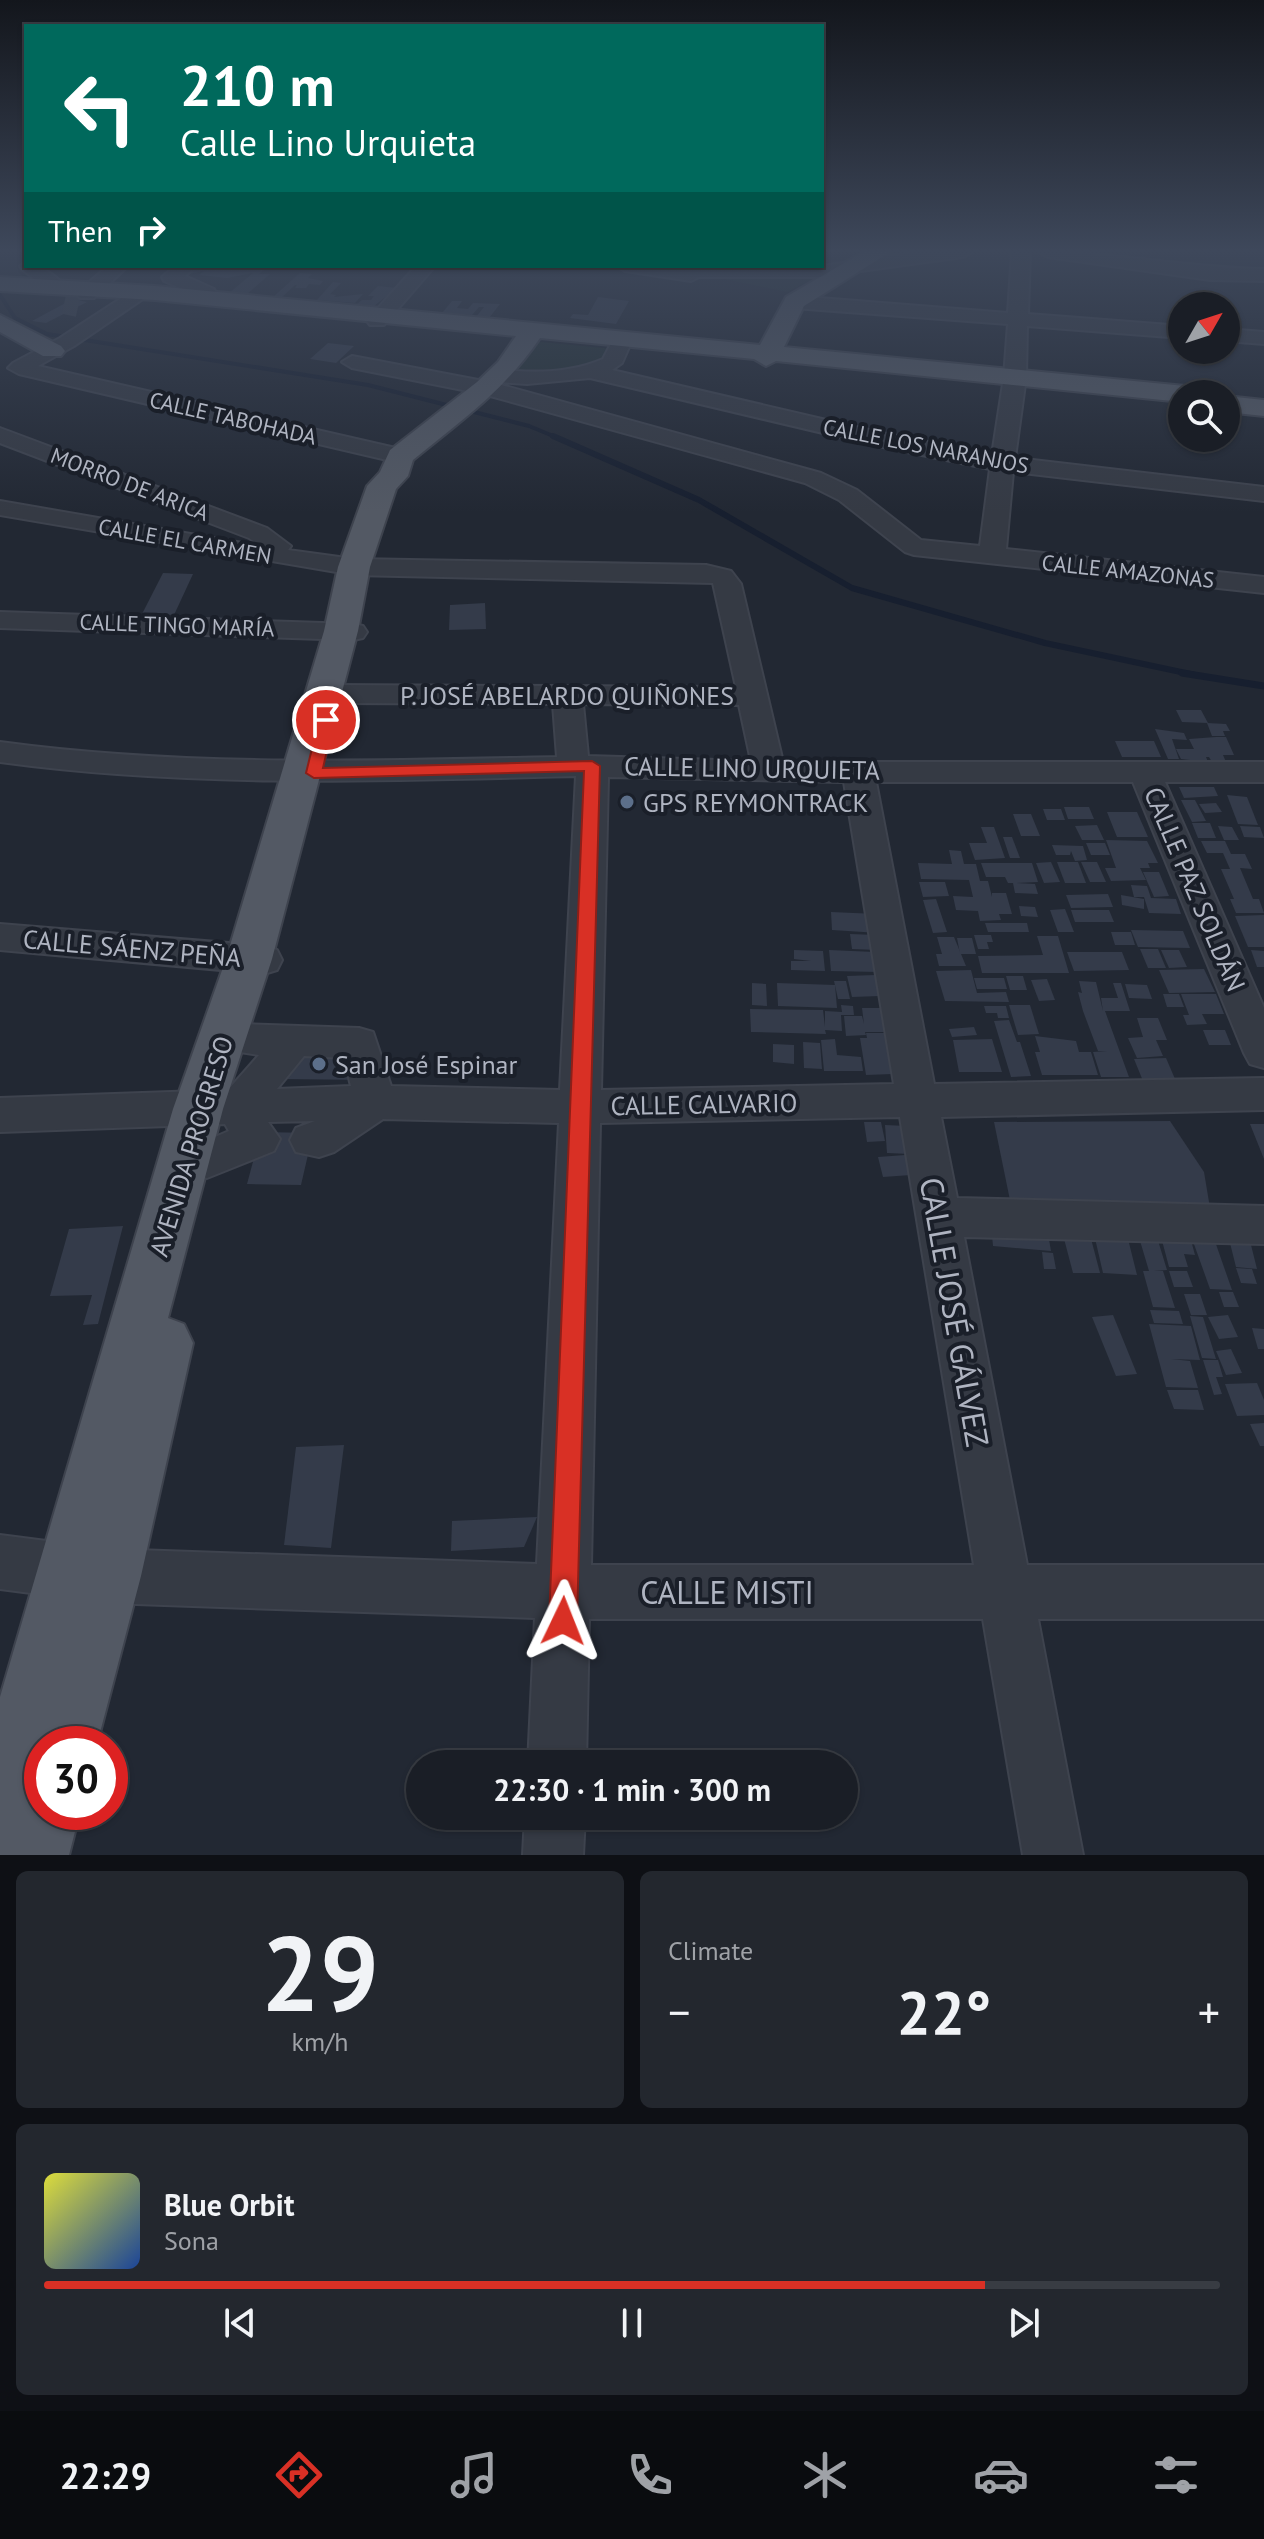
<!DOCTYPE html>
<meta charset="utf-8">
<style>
:root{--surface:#1a1e26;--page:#23272e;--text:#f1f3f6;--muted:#9fa2a7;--line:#383c43;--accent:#d93025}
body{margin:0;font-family:"PT Sans",sans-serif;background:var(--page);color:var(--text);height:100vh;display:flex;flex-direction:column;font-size:30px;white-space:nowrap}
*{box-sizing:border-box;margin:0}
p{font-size:26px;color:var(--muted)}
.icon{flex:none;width:44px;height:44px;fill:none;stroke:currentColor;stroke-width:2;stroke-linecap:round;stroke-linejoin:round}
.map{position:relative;height:1855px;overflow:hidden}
.sheet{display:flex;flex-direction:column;gap:16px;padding:16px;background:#0e1015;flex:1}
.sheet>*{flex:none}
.hud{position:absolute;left:24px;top:24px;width:800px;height:244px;border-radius:0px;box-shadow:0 2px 6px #0004,0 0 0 2px var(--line);background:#00695c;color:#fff;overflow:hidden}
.needle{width:52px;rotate:51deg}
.controls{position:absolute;left:1168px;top:292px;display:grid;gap:16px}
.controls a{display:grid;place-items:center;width:72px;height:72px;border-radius:50%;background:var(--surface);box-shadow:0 2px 6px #0004,0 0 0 2px var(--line);font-size:40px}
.speed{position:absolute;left:24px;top:1726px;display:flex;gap:16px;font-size:40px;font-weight:700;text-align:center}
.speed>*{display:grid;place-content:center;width:104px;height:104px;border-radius:50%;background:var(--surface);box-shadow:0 2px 6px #0004,0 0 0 2px var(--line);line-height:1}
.speed .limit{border:12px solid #d22;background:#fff;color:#111}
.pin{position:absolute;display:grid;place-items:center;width:68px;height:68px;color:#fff;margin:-34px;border:4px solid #fff;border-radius:50%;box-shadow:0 2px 8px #0007}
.me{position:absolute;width:88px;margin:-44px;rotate:2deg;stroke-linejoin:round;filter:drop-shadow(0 0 6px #0008)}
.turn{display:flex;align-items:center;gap:28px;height:168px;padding:0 24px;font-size:36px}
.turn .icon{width:104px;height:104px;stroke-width:2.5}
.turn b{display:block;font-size:56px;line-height:68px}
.then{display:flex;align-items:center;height:76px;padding:0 24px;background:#0003;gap:16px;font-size:30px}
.big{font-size:60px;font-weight:700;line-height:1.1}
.sheet .tile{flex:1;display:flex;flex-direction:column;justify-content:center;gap:12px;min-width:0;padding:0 28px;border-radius:12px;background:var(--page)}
.sheet .dial{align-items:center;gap:0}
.dial b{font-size:104px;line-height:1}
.song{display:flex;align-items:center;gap:24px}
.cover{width:96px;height:96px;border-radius:12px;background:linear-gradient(135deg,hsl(60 70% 55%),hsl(220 70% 35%))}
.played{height:8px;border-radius:4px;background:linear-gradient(90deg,var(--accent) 80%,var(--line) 80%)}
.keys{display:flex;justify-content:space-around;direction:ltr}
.heat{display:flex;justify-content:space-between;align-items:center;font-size:44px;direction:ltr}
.sheet .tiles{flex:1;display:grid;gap:16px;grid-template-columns:1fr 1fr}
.tile:last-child{grid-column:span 2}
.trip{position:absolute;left:406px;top:1750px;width:452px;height:80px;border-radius:40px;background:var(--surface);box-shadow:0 2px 6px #0004,0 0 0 2px var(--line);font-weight:700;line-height:80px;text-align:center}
.dock{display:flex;height:128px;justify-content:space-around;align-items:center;background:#0a0c0f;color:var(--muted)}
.dock .icon{width:56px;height:56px}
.dock .current{color:var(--accent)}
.dock b{font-size:36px;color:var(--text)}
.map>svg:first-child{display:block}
</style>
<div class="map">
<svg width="1264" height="1855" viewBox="0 0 1264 1855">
<rect width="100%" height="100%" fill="#222833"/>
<g fill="#243135">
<path d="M823 274 787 292 720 278 723 276Z"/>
<path d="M532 341 614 349C588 380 547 374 512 371Z"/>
</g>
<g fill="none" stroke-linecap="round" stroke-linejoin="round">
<path stroke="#171f2f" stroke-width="4" d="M0 295 15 318 47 334 368 385 529 426 558 438"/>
<path stroke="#171f2f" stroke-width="6" d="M553 436 699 500 852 588 1045 643 1195 675"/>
<path stroke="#171f2f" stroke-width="7" d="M1182 673 1264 686"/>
</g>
<g fill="#343b4a">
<path d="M198 266H269L259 274H270L247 294H228L253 273 227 278 199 275 204 271 188 274Z"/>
<path d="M300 273 312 274 308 278 323 281 320 285 309 284 306 288H295L297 285H295L281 298 273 297Z"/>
<path d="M333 282 341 283 330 294 336 295 334 297 363 294 355 303 317 300Z"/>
<path d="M378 286 397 288 374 306 357 304 362 300H371L374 296H368Z"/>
<path d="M598 297 629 301 616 324 570 318 573 314 588 315Z"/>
<path d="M73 299 87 302 46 323 32 321Z"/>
<path d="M452 301H462L457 308 468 309 473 303 500 304 489 318 476 317 484 307H479L472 315 442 313Z"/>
<path d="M328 343 354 346 336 363 310 359Z"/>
<path d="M163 573 193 574 174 615 142 614Z"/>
<path d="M485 603 486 629 449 630 450 605Z"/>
<path d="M1176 710H1201L1208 723 1182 722Z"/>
<path d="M1207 723 1226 724 1230 731H1223L1225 736H1212Z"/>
<path d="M1155 729 1184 733 1187 740 1172 739 1179 759H1168Z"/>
<path d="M1216 737H1226L1234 755H1223L1226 762H1212L1209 757H1206L1208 762 1181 759 1176 749H1194L1189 739Z"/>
<path d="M1115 741H1154L1161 757H1122Z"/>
<path d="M1179 787H1214L1218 796 1184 798Z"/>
<path d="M1227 795 1247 797 1258 825 1238 824Z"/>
<path d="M1181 800H1195L1206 821 1192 822Z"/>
<path d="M1216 803 1222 812 1205 813 1199 804Z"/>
<path d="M1064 807H1089L1094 819H1068Z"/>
<path d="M1043 809H1061L1065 820H1047Z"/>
<path d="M1107 812H1137L1148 837H1117Z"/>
<path d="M1013 814H1031L1040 836H1021Z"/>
<path d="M1192 823H1210L1216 838H1198Z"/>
<path d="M1097 825 1104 840H1082L1075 826Z"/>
<path d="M1218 826 1232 827 1239 840H1224Z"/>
<path d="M1240 826 1260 827 1264 838 1244 837Z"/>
<path d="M981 827H994L1005 858 975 860 969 843H987Z"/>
<path d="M1003 837H1012L1020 858H1010Z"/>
<path d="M1106 840 1147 841 1158 863H1148L1150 868H1140L1146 880 1111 881 1105 868H1116Z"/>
<path d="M1201 841H1225L1231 854H1245L1252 869 1240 868 1253 899H1259L1264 913H1236L1230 899H1234L1221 869H1230L1223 853H1207Z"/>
<path d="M1086 843H1105L1110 855H1091Z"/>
<path d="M1052 845 1083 846 1087 860 1075 861 1071 851 1070 855H1056Z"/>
<path d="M949 850 961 851 964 864H976L980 881H988L992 897V893H1006L1012 914H999L1001 920 980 921 978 911 956 910 953 896 973 897 969 880 921 879 918 863 952 864Z"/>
<path d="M1051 862 1060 882 1044 883 1036 863Z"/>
<path d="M1057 862H1078L1086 883H1065Z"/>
<path d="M1081 862H1097L1106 882H1090Z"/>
<path d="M981 863H1032L1038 882 1016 883 1035 884 1038 894 1015 893 1013 883H1008L1005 877H986Z"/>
<path d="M1143 872H1159L1169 896 1154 897Z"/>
<path d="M919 882H945L949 896 923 897Z"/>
<path d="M1131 885 1147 886 1151 898 1176 899 1181 914 1149 913 1144 897H1134Z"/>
<path d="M1108 894 1113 907 1071 908 1066 895Z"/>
<path d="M1121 895 1144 899V909L1122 905Z"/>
<path d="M936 899 947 932 933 933 923 900Z"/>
<path d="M1019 906 1035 907 1038 917 1021 916Z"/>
<path d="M1065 909 1074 932H1058L1050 910Z"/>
<path d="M1071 910H1109L1114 922H1075Z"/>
<path d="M831 912 877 914 879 933 832 930Z"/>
<path d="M1264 915V947H1248L1235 916Z"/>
<path d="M985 923H1027L1029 932H988Z"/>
<path d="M1131 930 1183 931 1190 948 1138 947Z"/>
<path d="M1111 932H1131L1135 945H1115Z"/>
<path d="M850 934 876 935 878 950 852 949Z"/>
<path d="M974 935H991L993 942H987L989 949H978Z"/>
<path d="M1037 936H1058L1069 973H982L978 956 1043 955Z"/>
<path d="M937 937H954L966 966H939L936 954H942Z"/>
<path d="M957 938H972L976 954H960Z"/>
<path d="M1140 949H1158L1166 968H1148Z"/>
<path d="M794 950 823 951 825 971 791 970V961H811L794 959Z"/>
<path d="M829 950 875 952 878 972 831 971Z"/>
<path d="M1161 950H1179L1187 967 1169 968Z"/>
<path d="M1251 950 1264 951V967H1257Z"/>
<path d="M1067 952H1122L1129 970 1074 971Z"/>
<path d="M1204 969 1215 992 1169 993 1159 970Z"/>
<path d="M971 970 977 993 1006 992 1009 1002 945 1001 936 971Z"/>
<path d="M875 975 880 996 852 997 847 976Z"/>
<path d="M1006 976H1023L1027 990H1010Z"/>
<path d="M974 978H1004L1007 989H977Z"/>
<path d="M1047 979 1055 1000 1039 1001 1031 980Z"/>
<path d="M834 981H846L850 999H838Z"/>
<path d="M1079 981 1096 982 1103 1011 1101 998H1118L1113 983H1121L1130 1011H1105L1129 1077H1101L1093 1052 1107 1051H1098L1083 1011 1078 992 1082 993Z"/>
<path d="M752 983 766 984 767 1006 752 1005Z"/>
<path d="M777 983 835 985 837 1008 778 1006Z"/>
<path d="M1125 984 1147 985 1152 999 1129 998Z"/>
<path d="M1163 994H1179L1184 1007H1167Z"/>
<path d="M1181 994H1216L1224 1014H1202L1207 1024 1187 1025 1183 1015H1189Z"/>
<path d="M841 1005 853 1006 854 1015H841L842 1031 825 1030 826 1034 751 1032 750 1009 823 1010 825 1027V1011L842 1012Z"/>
<path d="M1009 1005H1030L1039 1034 1018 1035Z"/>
<path d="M984 1006H1006L1009 1018H998L997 1013H986Z"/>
<path d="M862 1008H882L886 1032H865L866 1035 846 1036 844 1016H862L864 1024Z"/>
<path d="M1137 1018H1158L1167 1040H1156L1163 1056 1137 1058 1128 1038 1143 1037Z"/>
<path d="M1009 1020 1017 1042H1020L1031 1076 1011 1077 994 1021Z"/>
<path d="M974 1027 977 1035 952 1037 949 1029Z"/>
<path d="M1203 1030H1225L1231 1045H1209Z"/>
<path d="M866 1033H886L893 1074 866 1075 860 1038H867Z"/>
<path d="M1035 1036 1076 1041 1079 1052H1091L1098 1075H1042L1035 1052H1040Z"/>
<path d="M835 1039 837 1055 861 1057 863 1071H824L821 1040Z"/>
<path d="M992 1039 1002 1072H959L953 1040Z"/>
<path d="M803 1042 820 1043 822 1069 804 1068Z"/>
<path d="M773 1044 794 1045V1064L773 1062Z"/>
<path d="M351 1050 371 1080 278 1079 285 1051Z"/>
<path d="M1166 1058 1175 1079 1143 1081 1134 1059Z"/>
<path d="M1170 1121 1204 1172 1211 1214 1012 1210 994 1122Z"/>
<path d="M864 1122H881L885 1141 867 1142Z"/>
<path d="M1250 1124H1264V1159Z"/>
<path d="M885 1125 907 1126 910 1154 887 1153Z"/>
<path d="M261 1132 313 1133 301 1185 247 1184Z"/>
<path d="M905 1155 911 1175 883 1177 878 1157Z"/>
<path d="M991 1224 1047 1228 1051 1251 993 1246Z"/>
<path d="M123 1226 98 1324 83 1325 92 1295 50 1296 69 1229Z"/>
<path d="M1189 1230H1211L1232 1290 1210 1289Z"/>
<path d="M1062 1231H1089L1100 1273H1073Z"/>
<path d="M1160 1233H1189L1195 1255 1184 1254 1188 1267H1169Z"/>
<path d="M1094 1234 1127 1235 1137 1275 1103 1273Z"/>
<path d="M1138 1234H1156L1167 1270 1154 1271H1163L1175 1308 1153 1307 1143 1271H1149Z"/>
<path d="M1229 1239 1250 1241 1257 1269 1236 1267Z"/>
<path d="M1042 1252 1053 1253 1056 1269H1044Z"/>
<path d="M1236 1268 1252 1269 1257 1284 1241 1283Z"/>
<path d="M1169 1271H1187L1193 1287H1174Z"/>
<path d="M1219 1292H1233L1239 1307H1224Z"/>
<path d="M1184 1294H1200L1207 1315H1191Z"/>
<path d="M1150 1310 1179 1311 1183 1324 1154 1323Z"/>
<path d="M1113 1315 1137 1374 1116 1376 1092 1317Z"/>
<path d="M1228 1315 1238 1337 1219 1339 1208 1317Z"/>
<path d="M1190 1316 1203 1317 1216 1359 1202 1358Z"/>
<path d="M1149 1324 1191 1326 1200 1360 1171 1359 1190 1361 1198 1388 1166 1387Z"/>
<path d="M1252 1328 1264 1329V1349H1258Z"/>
<path d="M1231 1349 1242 1373 1226 1375 1216 1351Z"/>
<path d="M1203 1360H1218L1223 1377H1216L1222 1394 1214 1395Z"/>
<path d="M1257 1383 1264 1400V1415L1237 1416 1225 1384Z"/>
<path d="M1167 1390H1198L1204 1410 1174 1409Z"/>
<path d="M1264 1423V1446H1260L1250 1424Z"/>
<path d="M344 1445 331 1548 284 1545 296 1447Z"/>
<path d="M537 1517 524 1547 451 1551 452 1521Z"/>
</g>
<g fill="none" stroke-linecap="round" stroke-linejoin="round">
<path stroke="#373d48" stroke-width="20" stroke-dasharray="20 10" stroke-linecap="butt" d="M64 304 78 307"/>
<g stroke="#3e434e" stroke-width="4">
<g id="minor">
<path d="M919 252H972L963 257 817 277H699L691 281 625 271 616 266H822Z"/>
<path d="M1012 252H1030L1028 314 1182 326V338L1027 326 1026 377 1015 458 1264 487V501L1013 472 1006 549 1264 577V593L914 555 905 552 839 500 805 483 483 394 352 368 342 362 352 356 494 383 821 473 857 490 921 540 980 546 990 469 878 446 590 378 527 384 497 382 486 376C494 367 505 370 516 371 546 373 575 371 603 359L616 334 623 332 633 338 622 363 612 370 878 432 992 455 1004 377 1008 324 794 308 784 302 794 296 1008 313Z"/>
<path d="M1039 252C1115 252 1188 268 1264 269V281L1210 280 1048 257Z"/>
<path d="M26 261V266C42 266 54 273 64 286L62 290H48L23 270 20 266Z"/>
<path d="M108 266H128L94 298H80L77 294 80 290Z"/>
<path d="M175 266H197L185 276 214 289 219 298 216 302H202L199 296 164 281 162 277Z"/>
<path d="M416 266H435L384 325H370L367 321 370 317Z"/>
<path d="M140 286 149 292 147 296 74 346 38 366 400 449 408 451 412 456 408 461 400 463 19 374 8 368 13 363 60 338Z"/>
<path d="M1226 329 1264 332V344L1226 341Z"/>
<path d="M0 428 267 528 291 546 288 550 354 559 706 565 731 571 741 584 783 762H1264V782H1165L1264 1008V1068L1250 1064 1244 1053 1133 782H876L934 1084 1264 1078V1110L941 1117 957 1198 1264 1206V1244L964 1237 1027 1565H1264V1619H1038L1083 1855H1023L983 1619H589L586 1764H528L535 1618 108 1603 0 1589V1535L108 1549 537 1564 559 1123 383 1119 334 1152 319 1157 296 1152 290 1140 296 1128 315 1121 268 1122 280 1139 274 1151 207 1178 192 1173 186 1160 192 1147 229 1131 225 1124 0 1132V1098L228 1090 259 1055 227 1050 222 1039 227 1028 241 1024 359 1028 373 1032 391 1086 560 1090 576 776C384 781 191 788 0 762V742C184 767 371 761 557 757L553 704 333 703 322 700 318 694 322 688 333 685 736 687 713 583 354 575 0 515V501L260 546 249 538 0 443ZM583 704 739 705 751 761 588 756ZM608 777 844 782 894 1084 601 1090ZM304 1056 344 1058 351 1086 277 1089ZM900 1117 974 1565H591L600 1123Z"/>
<path d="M0 612 353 624 363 626 367 632 363 638 353 640 0 628Z"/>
<path d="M0 924 264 946 277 950 282 960 277 970 264 974 0 950Z"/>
<path d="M525 1816H585L583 1855H523Z"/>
</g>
</g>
<g stroke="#3e434e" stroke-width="4">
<g id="major">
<path d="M863 252H890L804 306 784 347 1185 386 1194 388 1198 394H1182V402L776 361 766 366 754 359 540 338C503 392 463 419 413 460L408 476 396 489 370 567 358 631 272 959 223 1109 168 1318 184 1324 193 1343 141 1576 97 1744H42V1812H80L69 1855H0V1697L173 1109 226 959 324 631 338 567 367 486 380 472 390 450 477 382 498 362 516 336 155 300 0 291V277L155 286 760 345 786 297Z"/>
<path d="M0 315 61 346 65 351 61 356H43L0 332Z"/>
<path d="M1226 396 1264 400V416L1226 412Z"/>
</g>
</g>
<use href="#minor" fill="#353a44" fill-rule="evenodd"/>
<use href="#major" fill="#535964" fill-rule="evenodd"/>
</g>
<linearGradient id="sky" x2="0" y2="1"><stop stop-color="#13161c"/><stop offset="0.49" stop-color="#3e485b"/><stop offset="1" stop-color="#3e485b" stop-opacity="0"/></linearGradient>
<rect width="1264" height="512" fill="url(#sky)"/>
<path fill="#d93025" stroke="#8d1f18" stroke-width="2" d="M326 715 334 720 323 768 592 761 600 766 577 1621 573 1631 563 1635 553 1631 549 1621 584 771 314 778 306 773 319 720Z"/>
<g fill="#5c6f8a" stroke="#1a1f29" stroke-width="3">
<circle cx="627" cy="802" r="8"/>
<circle cx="319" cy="1064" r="8"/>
</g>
<g text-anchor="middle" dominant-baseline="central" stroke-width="8" stroke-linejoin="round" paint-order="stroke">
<g font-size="22" fill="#afb4c1" stroke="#1a1f29">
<text transform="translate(233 418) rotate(13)">CALLE TABOHADA</text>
<text transform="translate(926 446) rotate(11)">CALLE LOS NARANJOS</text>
<text transform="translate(130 484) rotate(21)">MORRO DE ARICA</text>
<text transform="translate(185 541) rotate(10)">CALLE EL CARMEN</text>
<text transform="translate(1128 571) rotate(6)">CALLE AMAZONAS</text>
<text transform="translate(177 625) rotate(2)">CALLE TINGO MARÍA</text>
</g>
<g font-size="26" fill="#afb4c1" stroke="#1a1f29">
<text x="567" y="695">P. JOSÉ ABELARDO QUIÑONES</text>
<text transform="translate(752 768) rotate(1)">CALLE LINO URQUIETA</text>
<text transform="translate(1195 889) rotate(67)">CALLE PAZ SOLDÁN</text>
<text transform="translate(132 948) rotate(5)">CALLE SÁENZ PEÑA</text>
<text transform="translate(704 1104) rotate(-1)">CALLE CALVARIO</text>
<text transform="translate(191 1146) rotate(-73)">AVENIDA PROGRESO</text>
</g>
<g font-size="26" fill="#afb4c1" stroke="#1a1f29" text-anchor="start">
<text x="643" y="802">GPS REYMONTRACK</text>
<text x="335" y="1064">San José Espinar</text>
</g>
<g font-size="32" fill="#afb4c1" stroke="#1a1f29">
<text transform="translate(955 1312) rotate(80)">CALLE JOSÉ GÁLVEZ</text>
<text x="727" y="1592">CALLE MISTI</text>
</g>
</g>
</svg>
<div class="controls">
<a><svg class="needle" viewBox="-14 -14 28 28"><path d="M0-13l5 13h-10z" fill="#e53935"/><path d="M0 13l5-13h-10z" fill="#9fa2a7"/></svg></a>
<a><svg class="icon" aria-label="search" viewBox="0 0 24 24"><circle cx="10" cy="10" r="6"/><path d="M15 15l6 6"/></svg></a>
</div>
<div class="speed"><div class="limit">30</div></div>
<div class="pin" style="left:326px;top:720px;background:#d93025"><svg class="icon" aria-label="arrive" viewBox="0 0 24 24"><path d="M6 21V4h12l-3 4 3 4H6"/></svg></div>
<svg class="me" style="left:563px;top:1621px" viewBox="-20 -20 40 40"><path d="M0-17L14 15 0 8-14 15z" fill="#d93025" stroke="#fff" stroke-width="4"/></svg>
<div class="trip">22:30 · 1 min · 300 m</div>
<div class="hud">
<div class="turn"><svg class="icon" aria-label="left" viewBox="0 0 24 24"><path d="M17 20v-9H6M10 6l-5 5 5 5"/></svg><div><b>210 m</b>Calle Lino Urquieta</div></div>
<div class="then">Then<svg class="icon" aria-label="right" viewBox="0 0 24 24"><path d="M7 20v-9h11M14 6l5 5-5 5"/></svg></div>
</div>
</div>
<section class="sheet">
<div class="tiles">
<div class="tile dial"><b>29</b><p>km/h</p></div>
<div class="tile"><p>Climate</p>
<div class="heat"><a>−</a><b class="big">22°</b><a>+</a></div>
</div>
<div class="tile">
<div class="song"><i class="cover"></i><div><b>Blue Orbit</b><p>Sona</p></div></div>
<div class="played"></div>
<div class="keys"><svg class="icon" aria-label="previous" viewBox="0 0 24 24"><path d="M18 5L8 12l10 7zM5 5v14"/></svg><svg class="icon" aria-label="pause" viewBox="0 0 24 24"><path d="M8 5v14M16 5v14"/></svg><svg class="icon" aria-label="next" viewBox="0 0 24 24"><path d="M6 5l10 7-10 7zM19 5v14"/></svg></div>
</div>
</div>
</section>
<nav class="dock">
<b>22:29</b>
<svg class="icon current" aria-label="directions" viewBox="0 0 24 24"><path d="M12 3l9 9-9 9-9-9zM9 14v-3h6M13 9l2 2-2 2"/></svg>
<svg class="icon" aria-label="music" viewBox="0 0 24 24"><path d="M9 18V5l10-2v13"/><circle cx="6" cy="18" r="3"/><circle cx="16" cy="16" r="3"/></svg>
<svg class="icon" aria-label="phone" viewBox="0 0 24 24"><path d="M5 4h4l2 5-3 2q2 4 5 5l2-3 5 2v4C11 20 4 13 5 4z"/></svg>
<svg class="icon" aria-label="climate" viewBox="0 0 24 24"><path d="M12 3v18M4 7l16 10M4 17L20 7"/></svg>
<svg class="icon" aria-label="car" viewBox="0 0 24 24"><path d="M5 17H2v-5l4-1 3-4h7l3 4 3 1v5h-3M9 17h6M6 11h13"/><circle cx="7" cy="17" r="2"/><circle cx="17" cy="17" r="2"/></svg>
<svg class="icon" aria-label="filters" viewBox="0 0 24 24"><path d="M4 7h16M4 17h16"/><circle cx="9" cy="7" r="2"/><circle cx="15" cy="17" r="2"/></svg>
</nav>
